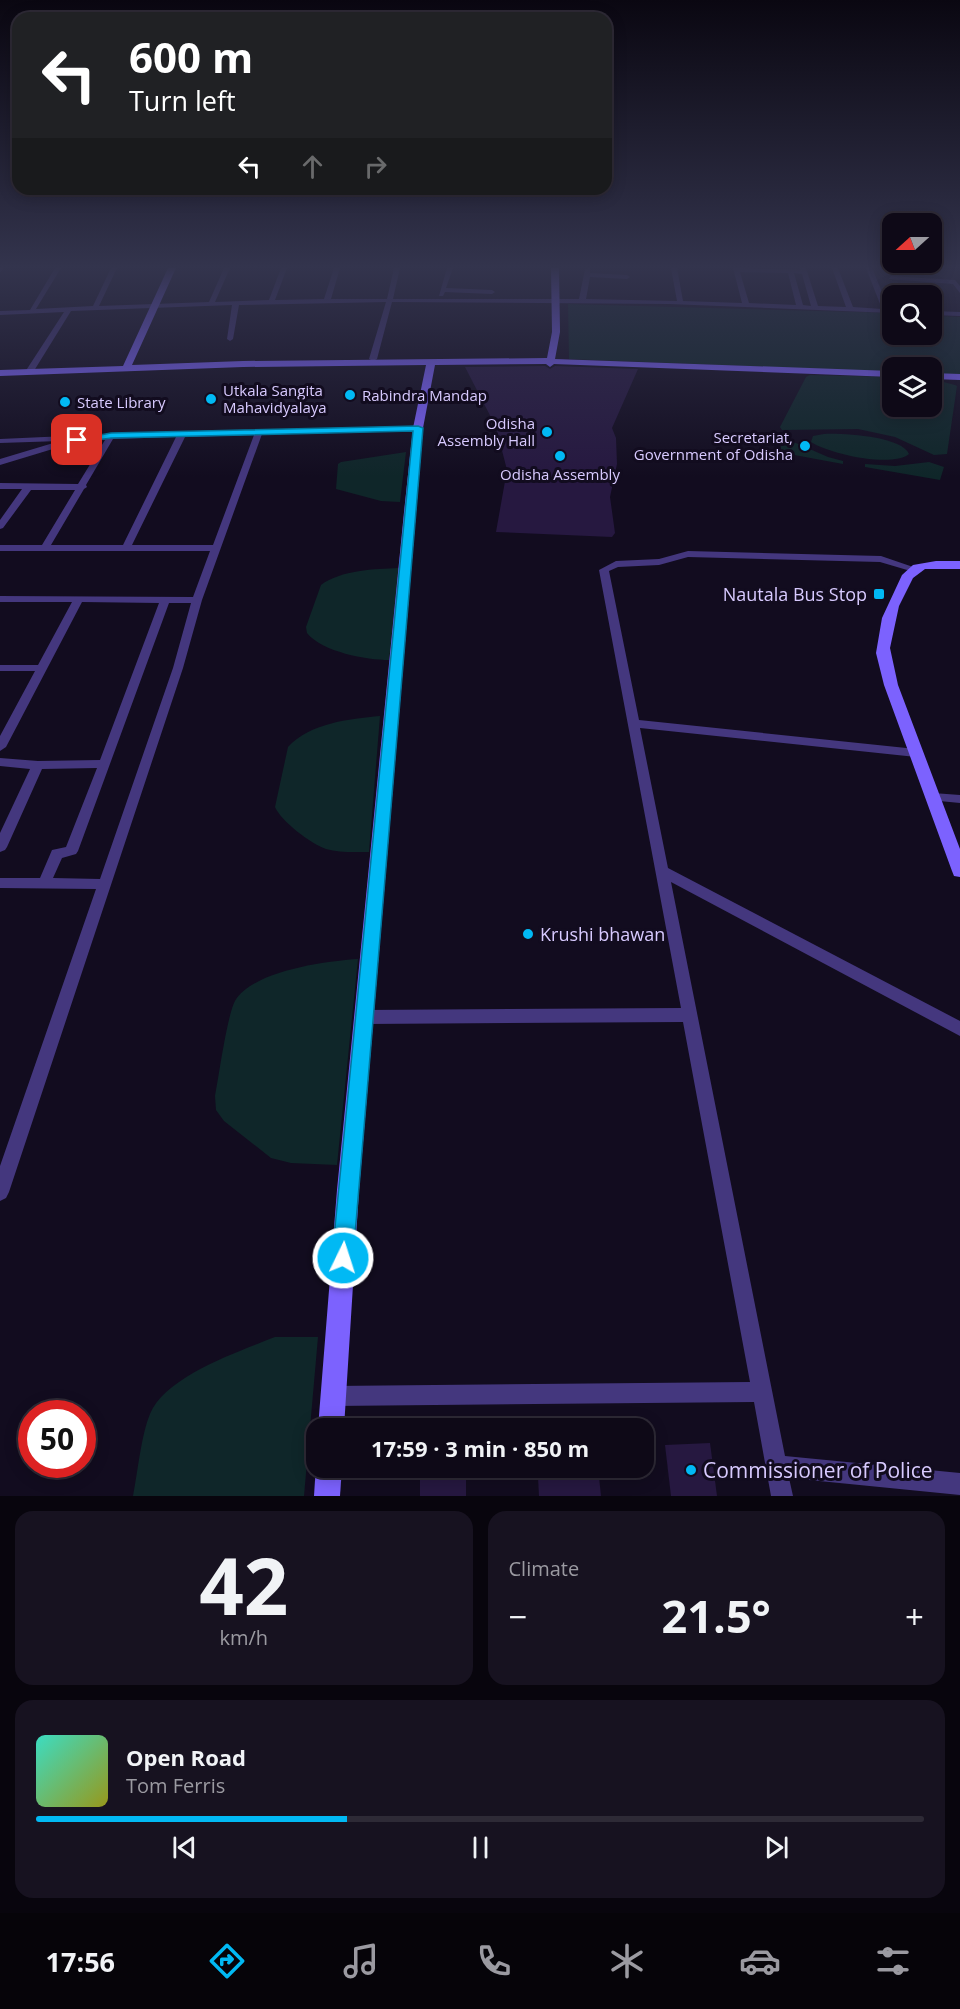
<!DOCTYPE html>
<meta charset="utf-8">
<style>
:root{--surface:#0e0917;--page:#171220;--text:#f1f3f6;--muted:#9b9aa1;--line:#2e2a36;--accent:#01b9f4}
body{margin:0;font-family:"Open Sans",sans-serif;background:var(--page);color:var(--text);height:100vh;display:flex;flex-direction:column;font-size:22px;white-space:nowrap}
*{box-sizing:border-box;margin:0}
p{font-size:20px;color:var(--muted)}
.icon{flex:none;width:33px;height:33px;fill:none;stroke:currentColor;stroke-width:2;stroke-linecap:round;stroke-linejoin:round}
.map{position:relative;height:1496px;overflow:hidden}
.panel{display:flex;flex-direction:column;gap:15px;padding:15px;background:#08050d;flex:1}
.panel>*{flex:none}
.banner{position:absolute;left:12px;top:12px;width:600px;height:183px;border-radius:18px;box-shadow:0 3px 15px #0003,0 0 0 2px var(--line);background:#202124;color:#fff;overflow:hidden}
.needle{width:39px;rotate:249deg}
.controls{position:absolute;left:882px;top:213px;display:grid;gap:12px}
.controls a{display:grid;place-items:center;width:60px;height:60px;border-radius:12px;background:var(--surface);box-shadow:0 3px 15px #0003,0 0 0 2px var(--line);font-size:30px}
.speed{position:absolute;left:18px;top:1400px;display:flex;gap:12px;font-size:30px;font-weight:700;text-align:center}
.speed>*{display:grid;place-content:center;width:78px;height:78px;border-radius:50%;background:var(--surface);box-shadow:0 3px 15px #0003,0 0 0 2px var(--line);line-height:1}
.speed .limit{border:9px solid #d22;background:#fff;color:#111}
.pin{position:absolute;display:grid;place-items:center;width:51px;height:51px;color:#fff;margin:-26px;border-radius:12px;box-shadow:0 3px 9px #0006}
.me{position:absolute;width:66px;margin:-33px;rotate:4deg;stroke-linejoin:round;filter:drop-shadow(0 0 4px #0008)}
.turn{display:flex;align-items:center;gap:21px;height:126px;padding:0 18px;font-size:27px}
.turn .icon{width:78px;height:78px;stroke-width:2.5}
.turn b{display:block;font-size:42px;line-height:51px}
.lanes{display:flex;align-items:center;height:57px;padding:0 18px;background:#0003;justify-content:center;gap:30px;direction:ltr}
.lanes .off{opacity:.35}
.big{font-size:45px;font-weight:700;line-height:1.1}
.panel .card{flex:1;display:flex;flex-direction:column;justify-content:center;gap:9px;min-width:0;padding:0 21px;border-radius:18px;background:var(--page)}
.panel .dial{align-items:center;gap:0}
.dial b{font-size:78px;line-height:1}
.song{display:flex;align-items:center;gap:18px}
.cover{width:72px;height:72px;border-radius:9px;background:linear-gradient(135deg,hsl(170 70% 55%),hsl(60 70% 35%))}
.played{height:6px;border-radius:3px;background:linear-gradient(90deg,var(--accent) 35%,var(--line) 35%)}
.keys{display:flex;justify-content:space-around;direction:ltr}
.heat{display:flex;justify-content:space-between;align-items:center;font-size:33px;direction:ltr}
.panel .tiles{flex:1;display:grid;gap:15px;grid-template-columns:1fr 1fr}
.card:last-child{grid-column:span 2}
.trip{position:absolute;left:306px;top:1418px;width:348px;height:60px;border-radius:18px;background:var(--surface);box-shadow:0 3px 15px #0003,0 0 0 2px var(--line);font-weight:700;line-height:60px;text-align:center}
.dock{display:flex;height:96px;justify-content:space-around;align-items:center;background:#060409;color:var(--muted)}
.dock .icon{width:42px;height:42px}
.dock .on{color:var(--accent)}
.dock b{font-size:27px;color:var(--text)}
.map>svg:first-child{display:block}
</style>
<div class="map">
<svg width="960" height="1496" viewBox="0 0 960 1496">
<rect width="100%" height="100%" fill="#120c1f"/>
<g fill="#0f2629">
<path d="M568 304 892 313V334H932V316L960 317V376L932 374V368H892V372L569 359Z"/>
<path d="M810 375 892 377V406H932V379L955 385 957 386 947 454 934 455 895 437 858 429 782 430 780 427 806 377Z"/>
<path d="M824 434C842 433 901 436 909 454 892 468 829 454 811 442L813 436Z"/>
<path d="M789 440 828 457 843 461V464L778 452 784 441Z"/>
<path d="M406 452 400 502 381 501 336 489 338 464 341 462Z"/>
<path d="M929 462 944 467 940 480 865 467V464L895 466Z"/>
<path d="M399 568 389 660C367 660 322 652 307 633L306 627 321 585C341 570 375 569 399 568Z"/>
<path d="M380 716 369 852C355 852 339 853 326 849 311 844 281 821 275 807L288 747C310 723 349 719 380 716Z"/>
<path d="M358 959 337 1165 291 1163 271 1158 224 1121 216 1110 215 1096C219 1076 227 1016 235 1001 252 971 326 961 358 959Z"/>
<path d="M275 1337H318L304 1496H133C138 1471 141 1436 150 1414 165 1376 240 1351 275 1337Z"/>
</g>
<g fill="#261840">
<path d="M545 366 550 369 555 366 638 369 612 428 616 438 617 464 610 497 615 533 612 537 496 532 507 470 496 427 465 367Z"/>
<path d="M710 1443 717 1496H671L665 1445Z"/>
<rect x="420" y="1467" width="46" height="29"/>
<path d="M538 1477H599L601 1496H539Z"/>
</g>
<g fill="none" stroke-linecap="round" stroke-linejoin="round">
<g fill="#44377e" fill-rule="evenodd">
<path d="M0 268H4L2 271 0 272Z"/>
<path d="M55 268H61L36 309 93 306 111 268H117L99 306 209 302 224 268H230L215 302 269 300 281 268H287L275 300 324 299 334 268H340L331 299H387L394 268H400L393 299H579L585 269 590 268V273L627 275 630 277 627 279 590 277 586 299 677 301 671 268H677L683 301 742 303 733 268 801 270 800 268H806L818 306 846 307 832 268H838L853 307 882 309 866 268H872L889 309H892V313L669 304 392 302 377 359 373 361 369 359 386 302 239 305 233 339 230 341 227 339 232 305 71 311 32 374H26L25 372 64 312 0 315V311L30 310ZM740 272 788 273 796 305 749 303ZM794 273 802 274 811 306 803 305Z"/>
<path d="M447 268H453L446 288 492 290 495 292 492 294 445 292 443 296H439Z"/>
<path d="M891 276 955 280 960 286V293L953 284 889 279Z"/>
<path d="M932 311 960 312V316L932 315Z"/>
<path d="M418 426 422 428 421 430 262 434 202 600 183 668 9 1192 6 1198 0 1201V1166L96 889 0 888V878H40L52 850 66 847 97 768 42 769 7 847 5 850 0 852V833L30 769 0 766V758L38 761 100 760 159 603 82 602 6 747 0 751V736L35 671H0V665H38L72 602H0V596L193 597 210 551H0V545H42L75 490H31L3 528 0 529V520L22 489H0V483L78 484 105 440 65 441 66 445 0 465V459L60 441 0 443V439L111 434ZM254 435 213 545H132L185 437ZM176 437 123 545H51L84 489 87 487 86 485 113 439ZM169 603H191L173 668 100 879 53 878 62 858 76 854 78 851Z"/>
<path d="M688 551 881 556 919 569 914 572 880 562 688 557 659 565 618 567 609 571 639 720 916 749 922 753 916 757 640 728 668 868 960 1021V1036L671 882 785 1456 960 1473V1495L789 1478 793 1496H771L754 1402 333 1406 326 1403 323 1396 326 1389 333 1386 750 1382 683 1022 365 1024 360 1022 357 1017 360 1012 365 1010 681 1008 599 570 616 561 659 559Z"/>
<path d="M933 793 960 795V803L929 800 927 797 929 794Z"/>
</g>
<g fill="#7c62fe" fill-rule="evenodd">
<path d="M168 268H176L132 365 243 361 547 358 552 332 551 268H559L560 332 555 359 892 371V377L554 364 550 367 546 364 435 365 423 428 416 512 359 1190 344 1428H318L337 1190 404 512 413 428 426 365 243 367 0 376V370L123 366Z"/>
<path d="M932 373 960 374V380L932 379Z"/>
<path d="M936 561H960V569H925L913 578 899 606 890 648 898 685 960 849V877L954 876 952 871 884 685 876 653 882 618 902 575 913 565Z"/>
<path d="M316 1465 342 1467 340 1496H314Z"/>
</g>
</g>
<linearGradient id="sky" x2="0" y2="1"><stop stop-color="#0a0711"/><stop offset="0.56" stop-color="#33344d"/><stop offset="1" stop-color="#33344d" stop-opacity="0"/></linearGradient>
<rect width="960" height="477" fill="url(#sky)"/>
<path fill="#01b9f4" stroke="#01789f" stroke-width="1.5" d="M418 426 423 428 353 1258 350 1266 343 1269 335 1266 332 1258 413 431 111 438 77 443 72 440 111 433Z"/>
<g fill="#01b9f4" stroke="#120c1f" stroke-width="2">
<circle cx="350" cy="395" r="6"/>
<circle cx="211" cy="399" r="6"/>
<circle cx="65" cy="402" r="6"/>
<circle cx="547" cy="432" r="6"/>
<circle cx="805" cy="446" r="6"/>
<circle cx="560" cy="456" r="6"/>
<rect x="873" y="588" width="12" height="12" rx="3"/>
<circle cx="528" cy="934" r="6"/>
<circle cx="691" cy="1470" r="6"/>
</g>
<g text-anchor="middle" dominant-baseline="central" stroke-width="6" stroke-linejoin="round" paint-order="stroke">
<g font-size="15" fill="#d8caff" stroke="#120c1f" text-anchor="start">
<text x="223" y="390">Utkala Sangita<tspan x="223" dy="17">Mahavidyalaya</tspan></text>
<text x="362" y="395">Rabindra Mandap</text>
<text x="77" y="402">State Library</text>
<text x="535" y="423" text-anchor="end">Odisha<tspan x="535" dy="17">Assembly Hall</tspan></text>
<text x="793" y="437" text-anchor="end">Secretariat,<tspan x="793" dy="17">Government of Odisha</tspan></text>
<text x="560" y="474" text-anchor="middle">Odisha Assembly</text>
</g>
<g font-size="18" fill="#d8caff" stroke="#120c1f" text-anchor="end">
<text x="867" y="594">Nautala Bus Stop</text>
<text x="540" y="934" text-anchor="start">Krushi bhawan</text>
</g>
<g font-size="21" fill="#d8caff" stroke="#120c1f" text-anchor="start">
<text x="703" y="1470">Commissioner of Police</text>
</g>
</g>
</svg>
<div class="controls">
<a><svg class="needle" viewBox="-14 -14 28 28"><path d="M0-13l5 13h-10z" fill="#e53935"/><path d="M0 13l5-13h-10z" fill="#9b9aa1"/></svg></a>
<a><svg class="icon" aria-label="search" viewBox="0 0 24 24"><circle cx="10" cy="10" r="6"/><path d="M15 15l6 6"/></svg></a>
<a><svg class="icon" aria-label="layers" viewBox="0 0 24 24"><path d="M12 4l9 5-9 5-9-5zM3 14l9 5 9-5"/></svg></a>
</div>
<div class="speed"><div class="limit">50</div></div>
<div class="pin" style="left:77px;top:440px;background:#d93025"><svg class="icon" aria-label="arrive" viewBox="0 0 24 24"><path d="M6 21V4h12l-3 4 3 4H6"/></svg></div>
<svg class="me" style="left:343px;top:1258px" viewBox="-20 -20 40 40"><circle r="17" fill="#01b9f4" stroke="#fff" stroke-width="3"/><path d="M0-11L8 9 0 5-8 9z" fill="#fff"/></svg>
<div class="trip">17:59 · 3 min · 850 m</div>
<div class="banner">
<div class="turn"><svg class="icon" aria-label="left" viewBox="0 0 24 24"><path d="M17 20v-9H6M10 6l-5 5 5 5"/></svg><div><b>600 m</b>Turn left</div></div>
<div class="lanes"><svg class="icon" aria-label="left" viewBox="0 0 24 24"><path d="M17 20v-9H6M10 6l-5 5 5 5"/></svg><svg class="icon off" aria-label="ahead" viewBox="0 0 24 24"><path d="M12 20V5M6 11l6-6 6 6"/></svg><svg class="icon off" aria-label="right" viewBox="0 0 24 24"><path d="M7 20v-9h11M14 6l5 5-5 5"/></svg></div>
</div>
</div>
<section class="panel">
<div class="tiles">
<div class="card dial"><b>42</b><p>km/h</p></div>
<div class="card"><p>Climate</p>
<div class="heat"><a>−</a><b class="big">21.5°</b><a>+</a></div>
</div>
<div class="card">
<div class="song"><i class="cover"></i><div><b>Open Road</b><p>Tom Ferris</p></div></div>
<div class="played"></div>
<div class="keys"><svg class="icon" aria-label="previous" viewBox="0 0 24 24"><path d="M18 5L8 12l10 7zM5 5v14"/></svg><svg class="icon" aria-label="pause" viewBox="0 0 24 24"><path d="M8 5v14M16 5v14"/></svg><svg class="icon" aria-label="next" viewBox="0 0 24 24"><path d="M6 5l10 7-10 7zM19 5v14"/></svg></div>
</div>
</div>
</section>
<nav class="dock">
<b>17:56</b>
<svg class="icon on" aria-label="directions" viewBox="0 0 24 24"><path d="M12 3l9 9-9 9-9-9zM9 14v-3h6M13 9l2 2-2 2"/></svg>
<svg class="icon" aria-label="music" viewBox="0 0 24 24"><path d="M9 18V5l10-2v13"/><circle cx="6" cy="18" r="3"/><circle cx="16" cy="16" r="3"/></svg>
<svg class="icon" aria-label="phone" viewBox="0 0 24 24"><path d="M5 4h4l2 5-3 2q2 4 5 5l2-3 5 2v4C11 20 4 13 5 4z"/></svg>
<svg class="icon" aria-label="climate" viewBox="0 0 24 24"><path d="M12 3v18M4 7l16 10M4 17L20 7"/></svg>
<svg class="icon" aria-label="car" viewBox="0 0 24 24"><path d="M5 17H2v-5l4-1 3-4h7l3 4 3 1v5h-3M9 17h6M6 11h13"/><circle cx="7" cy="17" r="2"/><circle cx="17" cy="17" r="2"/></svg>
<svg class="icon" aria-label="filters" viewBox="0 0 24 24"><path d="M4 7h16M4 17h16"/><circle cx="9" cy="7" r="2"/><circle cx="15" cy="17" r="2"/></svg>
</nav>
